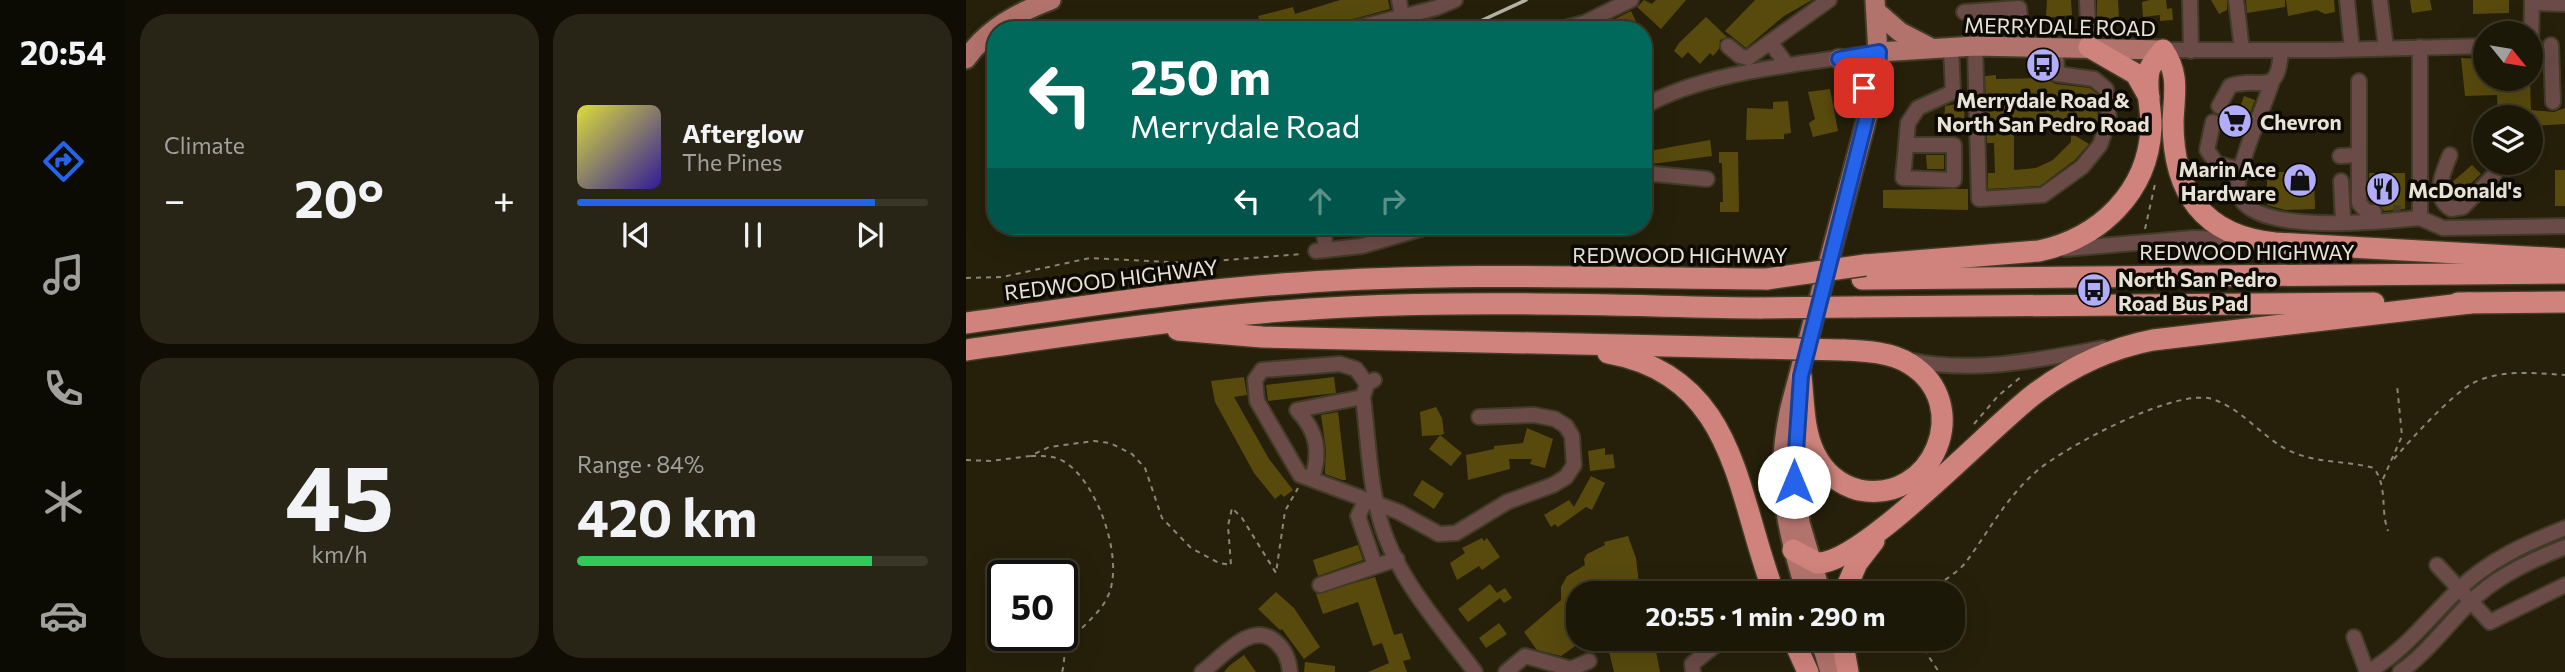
<!DOCTYPE html>
<meta charset="utf-8">
<style>
:root{--surface:#1c1808;--page:#292516;--text:#f1f3f6;--muted:#a0a09c;--line:#3a3729;--accent:#2563eb}
body{margin:0;font-family:Commissioner,sans-serif;background:var(--page);color:var(--text);height:100vh;display:flex;flex-direction:column;font-size:26px;white-space:nowrap}
*{box-sizing:border-box;margin:0}
p{font-size:23px;color:var(--muted)}
.icon{flex:none;width:38px;height:38px;fill:none;stroke:currentColor;stroke-width:2;stroke-linecap:round;stroke-linejoin:round}
.map{position:relative;flex:1;overflow:hidden}
.side{display:flex;flex-direction:column;gap:14px;padding:14px;background:#0f0d04;width:840px}
.side>*{flex:none}
.guide{position:absolute;left:21px;top:21px;width:665px;height:214px;border-radius:28px;box-shadow:0 7px 28px #0002,0 0 0 2px var(--line);background:#00695c;color:#fff;overflow:hidden}
.needle{width:46px;rotate:120deg}
.tools{position:absolute;left:1507px;top:21px;display:grid;gap:14px}
.tools a{display:grid;place-items:center;width:70px;height:70px;border-radius:50%;background:var(--surface);box-shadow:0 7px 28px #0002,0 0 0 2px var(--line);font-size:35px}
.speed{position:absolute;left:21px;top:560px;display:flex;gap:14px;font-size:35px;font-weight:700;text-align:center}
.speed>*{display:grid;place-content:center;width:91px;height:91px;border-radius:50%;background:var(--surface);box-shadow:0 7px 28px #0002,0 0 0 2px var(--line);line-height:1}
.speed .limit{border:4px solid #111;border-radius:10px;background:#fff;color:#111}
.pin{position:absolute;display:grid;place-items:center;width:60px;height:60px;color:#fff;margin:-30px;border-radius:14px;box-shadow:0 4px 10px #0006}
.me{position:absolute;width:77px;margin:-38px;rotate:0deg;stroke-linejoin:round;filter:drop-shadow(0 0 5px #0008)}
.turn{display:flex;align-items:center;gap:24px;height:147px;padding:0 28px;font-size:32px}
.turn .icon{width:91px;height:91px;stroke-width:2.5}
.turn b{display:block;font-size:49px;line-height:60px}
.lanes{display:flex;align-items:center;height:66px;padding:0 28px;background:#0003;justify-content:center;gap:35px;direction:ltr}
.lanes .off{opacity:.35}
.big{font-size:52px;font-weight:700;line-height:1.1}
.side .tile{flex:1;display:flex;flex-direction:column;justify-content:center;gap:10px;min-width:0;padding:0 24px;border-radius:28px;background:var(--page)}
.side .dial{align-items:center;gap:0}
.dial b{font-size:91px;line-height:1}
.song{display:flex;align-items:center;gap:21px}
.cover{width:84px;height:84px;border-radius:10px;background:linear-gradient(135deg,hsl(60 70% 55%),hsl(250 70% 35%))}
.played{height:7px;border-radius:4px;background:linear-gradient(90deg,var(--accent) 85%,var(--line) 85%)}
.keys{display:flex;justify-content:space-around;direction:ltr}
.heat{display:flex;justify-content:space-between;align-items:center;font-size:38px;direction:ltr}
.charge{height:10px;border-radius:5px;background:linear-gradient(90deg,#34c759 84%,var(--line) 0)}
.side .tiles{flex:1;display:grid;gap:14px;grid-template-columns:repeat(2,1fr)}
.trip{position:absolute;left:600px;top:581px;width:399px;height:70px;border-radius:28px;background:var(--surface);box-shadow:0 7px 28px #0002,0 0 0 2px var(--line);font-weight:700;line-height:70px;text-align:center}
main{display:flex;flex:1;min-height:0}
.tab-bar{display:flex;flex-direction:column;width:126px;justify-content:space-around;align-items:center;background:#0b0a03;color:var(--muted)}
.tab-bar .icon{width:49px;height:49px}
.tab-bar .selected{color:var(--accent)}
.tab-bar b{font-size:32px;color:var(--text)}
.map>svg:first-child{display:block}
</style>
<main>
<nav class="tab-bar">
<b>20:54</b>
<svg class="icon selected" aria-label="directions" viewBox="0 0 24 24"><path d="M12 3l9 9-9 9-9-9zM9 14v-3h6M13 9l2 2-2 2"/></svg>
<svg class="icon" aria-label="music" viewBox="0 0 24 24"><path d="M9 18V5l10-2v13"/><circle cx="6" cy="18" r="3"/><circle cx="16" cy="16" r="3"/></svg>
<svg class="icon" aria-label="phone" viewBox="0 0 24 24"><path d="M5 4h4l2 5-3 2q2 4 5 5l2-3 5 2v4C11 20 4 13 5 4z"/></svg>
<svg class="icon" aria-label="climate" viewBox="0 0 24 24"><path d="M12 3v18M4 7l16 10M4 17L20 7"/></svg>
<svg class="icon" aria-label="car" viewBox="0 0 24 24"><path d="M5 17H2v-5l4-1 3-4h7l3 4 3 1v5h-3M9 17h6M6 11h13"/><circle cx="7" cy="17" r="2"/><circle cx="17" cy="17" r="2"/></svg>
</nav>
<section class="side">
<div class="tiles">
<div class="tile"><p>Climate</p>
<div class="heat"><a>−</a><b class="big">20°</b><a>+</a></div>
</div>
<div class="tile">
<div class="song"><i class="cover"></i><div><b>Afterglow</b><p>The Pines</p></div></div>
<div class="played"></div>
<div class="keys"><svg class="icon" aria-label="previous" viewBox="0 0 24 24"><path d="M18 5L8 12l10 7zM5 5v14"/></svg><svg class="icon" aria-label="pause" viewBox="0 0 24 24"><path d="M8 5v14M16 5v14"/></svg><svg class="icon" aria-label="next" viewBox="0 0 24 24"><path d="M6 5l10 7-10 7zM19 5v14"/></svg></div>
</div>
<div class="tile dial"><b>45</b><p>km/h</p></div>
<div class="tile"><p>Range · 84%</p><b class="big">420 km</b><div class="charge"></div></div>
</div>
</section>
<div class="map">
<svg width="1599" height="672" viewBox="0 0 1599 672">
<rect width="100%" height="100%" fill="#26200a"/>
<g fill="#584a0d">
<path d="M374 0H422L424 9 347 30H276V27L294 22 292 16 327 7 329 14Z"/>
<path d="M678 0 686 4 690 0H720L695 29 671 7Z"/>
<path d="M789 0H846L818 16 780 48 759 31Z"/>
<path d="M1081 0H1105L1106 15 1080 18Z"/>
<path d="M1131 0H1152L1153 18 1131 19Z"/>
<path d="M1184 0H1200L1201 9 1206 8 1207 20 1194 21V15L1177 17 1176 2Z"/>
<path d="M1245 0H1261V10L1253 14Z"/>
<path d="M1280 0H1319V7L1281 13Z"/>
<path d="M1320 0H1368L1369 12 1359 14 1351 10 1322 16Z"/>
<path d="M1444 0H1464L1466 10 1446 13Z"/>
<path d="M1507 0H1543V13L1507 14Z"/>
<path d="M665 11 674 30H626L649 19Z"/>
<path d="M740 17 761 37 754 40 753 49 747 56 744 53 734 64 722 52 716 58 708 51 713 43Z"/>
<path d="M1495 58 1515 59 1518 79H1564L1565 110 1588 112 1599 108V124L1564 126V117H1532L1531 95 1499 96Z"/>
<path d="M1030 75V79L1078 78 1090 84 1124 88 1131 94 1132 121 1129 131H1105V127L1048 128V170L1070 168 1087 160 1105 142V133L1123 144 1109 160 1074 186 1022 189V173H1029L1028 143H1021L1019 76Z"/>
<path d="M864 89 872 131 847 137 843 123 849 119 842 92Z"/>
<path d="M1278 96 1289 100 1275 137 1264 133 1266 129 1256 125 1254 116 1262 109 1272 113Z"/>
<path d="M822 101 825 133 818 134V139L780 140 781 108 807 109V102Z"/>
<path d="M998 103 999 129 978 130 979 106Z"/>
<path d="M744 140 746 156 686 164 683 151Z"/>
<path d="M753 152H772L773 212H754V202H757L756 163H753Z"/>
<path d="M960 155H978V169H961Z"/>
<path d="M1506 165 1515 174 1488 199 1484 184Z"/>
<rect x="1589" y="170" width="10" height="36"/>
<path d="M1301 172H1348L1349 209 1319 210 1301 205Z"/>
<path d="M1403 173H1439V209L1418 211 1413 204 1405 202Z"/>
<path d="M978 189H1002V210L917 208V190Z"/>
<path d="M278 377 281 395 268 397 303 459 327 490 318 497 315 494 309 499 288 473 249 402 245 381Z"/>
<path d="M368 377 370 393 302 401 300 385Z"/>
<path d="M470 407 476 418 478 434 474 435 496 453 485 466 463 449 474 435 456 436 454 412Z"/>
<path d="M372 412 380 480H376L359 474V468L360 450 355 415Z"/>
<path d="M561 428 587 439 579 468 564 464 566 459H543L544 469 502 480 500 455 528 449V446L557 443Z"/>
<path d="M639 448V455L647 454 649 468 624 471 622 451Z"/>
<path d="M625 476 639 483 626 510 620 507 592 527 589 524 585 527 578 515 603 500 608 507Z"/>
<path d="M456 480 478 494 468 509 447 495Z"/>
<path d="M662 536 670 558 674 593H612V644L595 656 571 650 558 632 595 600V587L601 576 619 565 618 559 621 554 639 545 638 542Z"/>
<path d="M516 538 518 541 521 538 534 557 516 570 513 566 491 580 484 563 499 553 496 548Z"/>
<path d="M392 545 397 560 352 576 347 560Z"/>
<path d="M409 577 428 635 436 633 445 659 437 661 441 672H402L423 663 416 643 407 646 392 602 357 614 350 594Z"/>
<path d="M524 584 531 593 539 588 546 598 538 603 534 598 502 622 492 609Z"/>
<path d="M310 592 328 608 354 647 338 659 316 629 314 630 292 609Z"/>
<path d="M533 623 541 634 520 648 513 638Z"/>
<path d="M640 639 688 641 694 672H648Z"/>
<path d="M278 655 290 672H258L263 666Z"/>
<path d="M339 662 369 666V672H338Z"/>
</g>
<g fill="none" stroke-linecap="round" stroke-linejoin="round">
<path stroke="#433d29" stroke-width="14" stroke-dasharray="14 7" stroke-linecap="butt" d="M1427 212 1434 213"/>
<g stroke="#413b27" stroke-width="18">
<g id="minor">
<path d="M433 0 436 16"/>
<path d="M1121 0 1123 47"/>
<path d="M1224 0 1225 51"/>
<path d="M1270 0 1276 50"/>
<path d="M1381 0 1386 49"/>
<path d="M1414 0 1420 48"/>
<path d="M1566 3 1599 4"/>
<path d="M998 12 1053 8 1057 46"/>
<path d="M382 30 470 8 489 0"/>
<path d="M591 30 618 23 665 0"/>
<path d="M804 42 863 0"/>
<path d="M1565 45 1566 0"/>
<path d="M1585 45 1587 102"/>
<path d="M762 46 774 56 782 58 804 42 821 65"/>
<path d="M1009 46 1013 199 1077 195 1116 167 1134 145 1143 119 1140 89 1128 79 1091 74 1090 46"/>
<path d="M1454 47V218L1477 228 1599 226"/>
<path d="M1197 50H1367L1519 46"/>
<path d="M1393 81V203L1401 212H1408"/>
<path d="M1306 82C1298 107 1271 166 1272 188 1274 238 1419 221 1454 218"/>
<path d="M1253 106 1264 86C1295 75 1312 100 1315 50"/>
<path d="M677 107C741 70 840 64 913 52"/>
<path d="M1247 122 1241 150 1251 164 1273 169"/>
<path d="M940 145H988V180L937 178 942 123 952 108 987 92 985 47"/>
<path d="M1484 155C1477 173 1465 196 1485 209L1497 207 1528 175"/>
<path d="M1374 156 1393 155"/>
<path d="M677 173 741 179"/>
<path d="M1375 181 1377 221"/>
<path d="M357 226 360 250"/>
<path d="M1099 249 1227 238 1270 239"/>
<path d="M350 251 396 246 465 226"/>
<path d="M942 360C1008 374 1071 360 1137 348"/>
<path d="M408 380 401 384 397 397C402 436 403 478 413 516 428 575 473 624 509 672"/>
<path d="M401 384 390 369 374 364 296 370 289 380 291 401 334 475 433 512 473 534 490 533 541 502 587 485 600 477 608 465 606 436 600 426 589 419 568 415 513 417"/>
<path d="M346 478C355 452 351 431 331 410L397 397"/>
<path d="M399 502 392 516 409 565"/>
<path d="M1471 565 1524 622 1599 585"/>
<path d="M354 585 431 559"/>
<path d="M1388 637 1401 672"/>
<path d="M236 672C255 659 286 618 311 643 320 651 323 660 324 672"/>
<path d="M540 672 559 656 605 669 623 661"/>
<path d="M727 672 726 664 757 639"/>
<path d="M1402 672C1440 650 1462 618 1493 589 1523 560 1561 543 1599 528"/>
<path d="M1434 672C1465 650 1485 619 1512 595 1537 573 1569 559 1599 547"/>
</g>
</g>
<g stroke="#413b27" stroke-width="23">
<g id="major">
<path d="M911 12 934 32 963 47"/>
<path d="M913 52 1009 46 1197 50"/>
<path d="M0 59C22 28 51 13 85 0"/>
<path d="M873 59 892 72 901 107"/>
<path d="M828 454 834 523 855 593"/>
<path d="M840 593C820 525 808 479 824 408L913 72 909 0"/>
<path d="M854 639 864 672"/>
</g>
</g>
<g stroke="#413b27" stroke-width="24">
<g id="highway">
<path d="M1123 47 1170 74 1183 97"/>
<path d="M899 265 1073 251C1134 238 1182 192 1185 128 1186 110 1178 84 1184 68 1187 62 1193 55 1197 50 1214 75 1208 93 1207 122 1207 192 1237 236 1309 243L1599 259"/>
<path d="M896 279 1599 273"/>
<path d="M1492 303 1599 302"/>
<path d="M888 307 1408 303"/>
<path d="M0 323C110 308 220 290 331 283 487 272 645 278 801 279"/>
<path d="M212 330 296 337 787 348"/>
<path d="M0 350C126 332 253 313 380 307 518 300 656 306 795 308"/>
<path d="M642 353C771 376 770 494 808 593"/>
<path d="M835 376C838 401 837 431 849 454 858 472 874 485 893 490 967 505 1009 404 944 364 925 352 900 351 877 350"/>
<path d="M827 550 851 563C897 565 1027 424 1071 392 1105 367 1145 348 1187 340L1504 303"/>
<path d="M878 593 891 563 908 541"/>
<path d="M827 639 842 672"/>
<path d="M876 639 882 672"/>
</g>
</g>
<g stroke="#8b8675" stroke-width="2" stroke-dasharray="5 5" stroke-linecap="butt">
<path d="M1179 229 1189 184"/>
<path d="M0 278 36 277 124 258 222 263 336 254"/>
<path d="M1008 424 1032 396 1056 376"/>
<path d="M65 456C77 456 86 455 97 461 131 480 159 560 142 596 133 616 112 628 101 646 97 654 99 664 96 672"/>
<path d="M1428 459C1445 439 1485 395 1507 383 1534 369 1570 373 1599 375"/>
<path d="M0 460 25 461 64 456 83 447 128 441 144 443 166 454 179 468 196 518 225 548 253 563 265 565 262 526 266 508 276 518 310 573 319 511 332 488"/>
<path d="M1417 479 1436 436 1431 385"/>
<path d="M964 593C974 581 991 574 1000 562 1023 531 1041 496 1072 470 1101 446 1209 388 1246 399 1275 408 1294 435 1320 449 1348 464 1379 460 1408 468 1422 488 1414 509 1422 531"/>
<path d="M956 639 961 654 973 672"/>
</g>
<use href="#minor" stroke="#6a4b48" stroke-width="14"/>
<use href="#major" stroke="#b3736d" stroke-width="19"/>
<use href="#highway" stroke="#d0837c" stroke-width="21"/>
<path stroke="#b7b2a3" stroke-width="3.5" d="M495 30 560 0"/>
<g stroke="#413b27" stroke-width="24" stroke-linecap="butt">
<g id="highway-bridge">
<path d="M801 279 899 265"/>
<path d="M795 308 888 307"/>
<path d="M787 348 877 350"/>
</g>
</g>
<use href="#highway-bridge" stroke="#d0837c" stroke-width="21"/>
</g>
<g fill="none" stroke-linecap="round" stroke-linejoin="round">
<g stroke="#184099" stroke-width="18">
<path id="route" d="M828 482 835 376 912 72 913 52 873 59 890 69 898 88"/>
</g>
<use href="#route" stroke="#2563eb" stroke-width="12"/>
</g>
<defs>
<g id="bus-disc" transform="scale(1.75)"><circle r="9.5" fill="#b1adfa" stroke="#0d0a03"/><path d="M-5-6H5V4H4V6H2V4H-2V6H-4V4H-5ZM-3.5-4V0h7V-4ZM-3.5 1.2v1.5H-2V1.2ZM2 1.2v1.5H3.5V1.2Z" fill="#111"/></g>
<g id="supermarket-disc" transform="scale(1.75)"><circle r="9.5" fill="#b1adfa" stroke="#0d0a03"/><path d="M-6-5.5h2.5l.6 2H6L4.5 2H-2.5L-4.4-4H-6ZM-1.5 3.2a1.3 1.3 0 1 0 .1 0ZM3 3.2a1.3 1.3 0 1 0 .1 0Z" fill="#111"/></g>
<g id="shop-disc" transform="scale(1.75)"><circle r="9.5" fill="#b1adfa" stroke="#0d0a03"/><path d="M-5-2.5h2.3a2.7 3.5 0 0 1 5.4 0H5L5.5 6h-11ZM-1.5-2.5h3a1.5 2.3 0 0 0-3 0Z" fill="#111"/></g>
<g id="restaurant-disc" transform="scale(1.75)"><circle r="9.5" fill="#b1adfa" stroke="#0d0a03"/><path d="M-5-6h1v4h1v-4h1v4h1v-4h1v5L-1.5 .5V6h-2V.5L-5-1ZM5-6V6H3V1.5H1.5Q1.5-4 5-6Z" fill="#111"/></g>
</defs>
<g fill-rule="evenodd">
<use href="#bus-disc" x="1077" y="65"/>
<use href="#supermarket-disc" x="1269" y="121"/>
<use href="#shop-disc" x="1334" y="180"/>
<use href="#restaurant-disc" x="1417" y="189"/>
<use href="#bus-disc" x="1128" y="290"/>
</g>
<g text-anchor="middle" dominant-baseline="central" stroke-width="7" stroke-linejoin="round" paint-order="stroke">
<g font-size="21" fill="#e7e3d6" stroke="#0d0a03">
<text transform="translate(1094 26) rotate(1)">MERRYDALE ROAD</text>
<text x="1281" y="251">REDWOOD HIGHWAY</text>
<text x="714" y="254">REDWOOD HIGHWAY</text>
<text transform="translate(145 279) rotate(-7)">REDWOOD HIGHWAY</text>
</g>
<g font-size="21" font-weight="bold" fill="#e7e3d6" stroke="#0d0a03" text-anchor="start">
<text x="1077" y="99" text-anchor="middle">Merrydale Road &amp;<tspan x="1077" dy="24">North San Pedro Road</tspan></text>
<text x="1294" y="121">Chevron</text>
<text x="1310" y="168" text-anchor="end">Marin Ace<tspan x="1310" dy="24">Hardware</tspan></text>
<text x="1442" y="189">McDonald's</text>
<text x="1152" y="278">North San Pedro<tspan x="1152" dy="24">Road Bus Pad</tspan></text>
</g>
</g>
</svg>
<div class="tools">
<a><svg class="needle" viewBox="-14 -14 28 28"><path d="M0-13l5 13h-10z" fill="#e53935"/><path d="M0 13l5-13h-10z" fill="#a0a09c"/></svg></a>
<a><svg class="icon" aria-label="layers" viewBox="0 0 24 24"><path d="M12 4l9 5-9 5-9-5zM3 14l9 5 9-5"/></svg></a>
</div>
<div class="speed"><div class="limit">50</div></div>
<div class="pin" style="left:898px;top:88px;background:#d93025"><svg class="icon" aria-label="arrive" viewBox="0 0 24 24"><path d="M6 21V4h12l-3 4 3 4H6"/></svg></div>
<svg class="me" style="left:828px;top:482px" viewBox="-20 -20 40 40"><circle r="19" fill="#fff"/><path d="M0-13L10 11 0 6-10 11z" fill="#2563eb"/></svg>
<div class="trip">20:55 · 1 min · 290 m</div>
<div class="guide">
<div class="turn"><svg class="icon" aria-label="left" viewBox="0 0 24 24"><path d="M17 20v-9H6M10 6l-5 5 5 5"/></svg><div><b>250 m</b>Merrydale Road</div></div>
<div class="lanes"><svg class="icon" aria-label="left" viewBox="0 0 24 24"><path d="M17 20v-9H6M10 6l-5 5 5 5"/></svg><svg class="icon off" aria-label="ahead" viewBox="0 0 24 24"><path d="M12 20V5M6 11l6-6 6 6"/></svg><svg class="icon off" aria-label="right" viewBox="0 0 24 24"><path d="M7 20v-9h11M14 6l5 5-5 5"/></svg></div>
</div>
</div>
</main>
